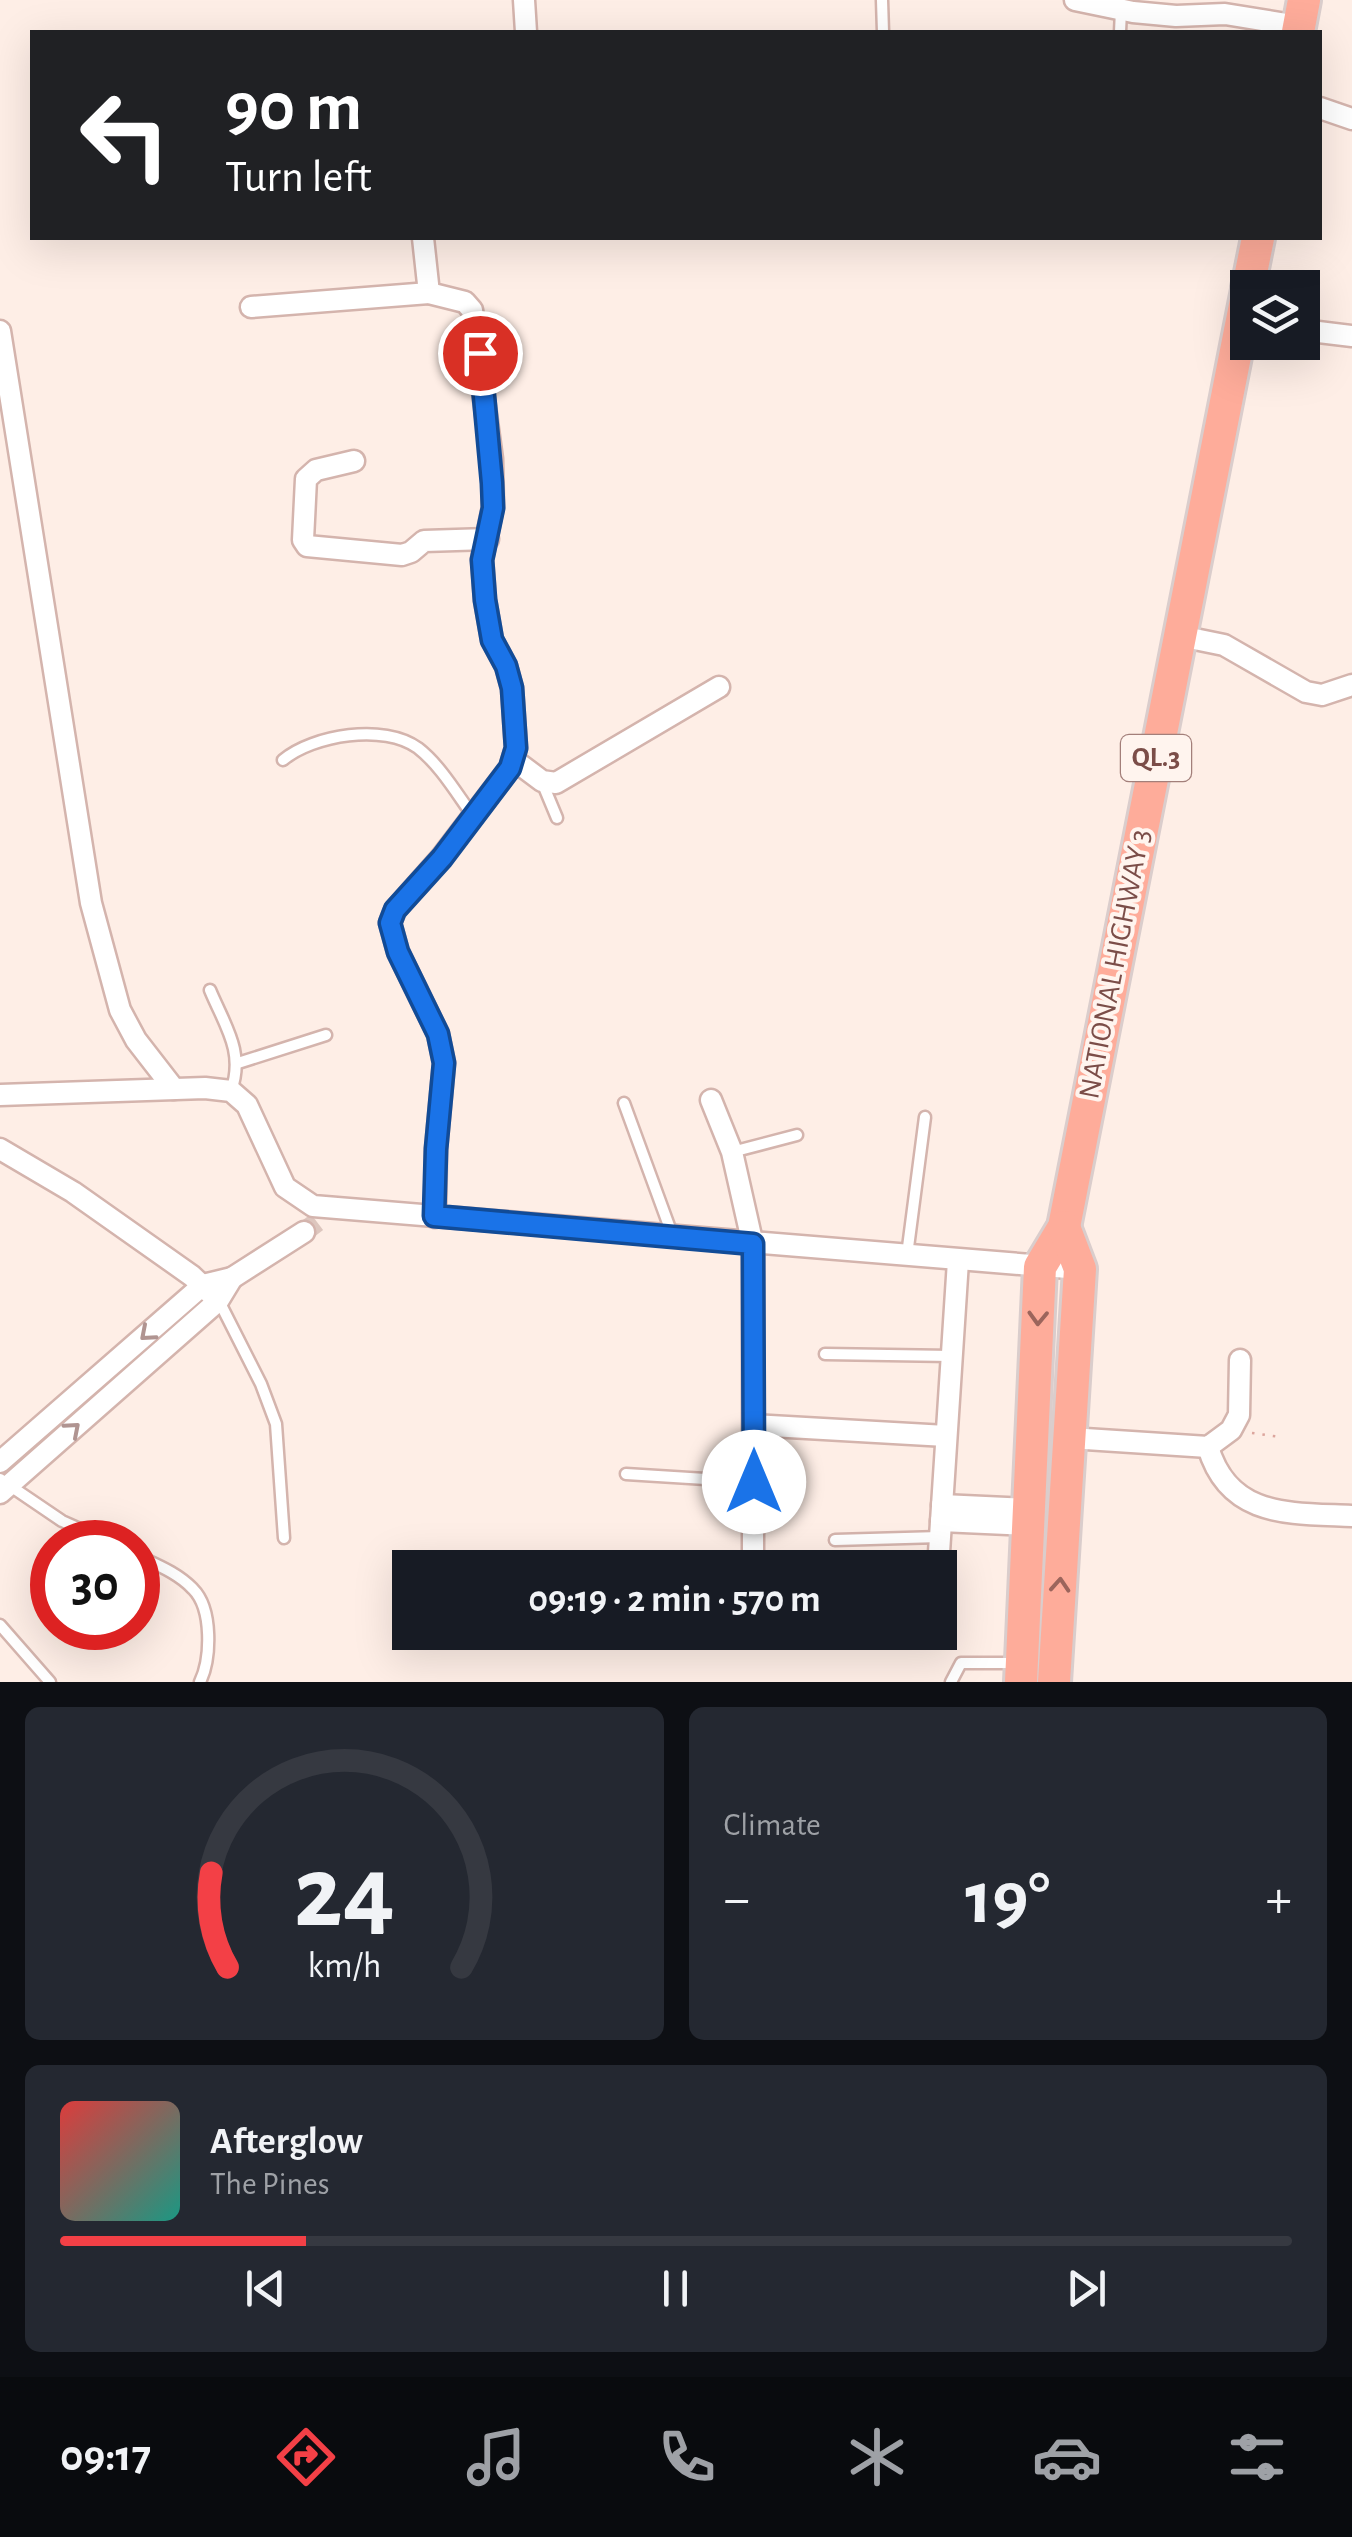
<!DOCTYPE html>
<meta charset="utf-8">
<style>
:root{--surface:#171b24;--page:#242831;--text:#f1f3f6;--muted:#9ea1a6;--line:#363941;--accent:#f34046}
body{margin:0;font-family:"Alegreya Sans",sans-serif;background:var(--page);color:var(--text);height:100vh;display:flex;flex-direction:column;font-size:38px;white-space:nowrap}
*{box-sizing:border-box;margin:0}
p{font-size:32px;color:var(--muted)}
.icon{flex:none;width:55px;height:55px;fill:none;stroke:currentColor;stroke-width:2;stroke-linecap:round;stroke-linejoin:round}
.map{position:relative;height:1682px;overflow:hidden}
.sheet{display:flex;flex-direction:column;gap:25px;padding:25px;background:#0d0f14;flex:1}
.sheet>*{flex:none}
.top-card{position:absolute;left:30px;top:30px;width:1292px;height:210px;border-radius:0px;box-shadow:0 10px 40px #0002;background:#202124;color:#fff;overflow:hidden}
.fabs{position:absolute;left:1230px;top:270px;display:grid;gap:20px}
.fabs a{display:grid;place-items:center;width:90px;height:90px;border-radius:0px;background:var(--surface);box-shadow:0 10px 40px #0002;font-size:50px}
.speed{position:absolute;left:30px;top:1520px;display:flex;gap:20px;font-size:50px;font-weight:700;text-align:center}
.speed>*{display:grid;place-content:center;width:130px;height:130px;border-radius:50%;background:var(--surface);box-shadow:0 10px 40px #0002;line-height:1}
.speed .limit{border:15px solid #d22;background:#fff;color:#111}
.pin{position:absolute;display:grid;place-items:center;width:85px;height:85px;color:#fff;margin:-42px;border:5px solid #fff;border-radius:50%;box-shadow:0 2px 10px #0007}
.me{position:absolute;width:110px;margin:-55px;rotate:0deg;stroke-linejoin:round;filter:drop-shadow(0 0 8px #0008)}
.turn{display:flex;align-items:center;gap:35px;height:210px;padding:0 30px;font-size:45px}
.turn .icon{width:130px;height:130px;stroke-width:2.5}
.turn b{display:block;font-size:70px;line-height:85px}
.big{font-size:75px;font-weight:700;line-height:1.1}
.sheet .widget{flex:1;display:flex;flex-direction:column;justify-content:center;gap:15px;min-width:0;padding:0 35px;border-radius:15px;background:var(--page)}
.sheet .dial{align-items:center;gap:0}
.dial svg{height:260px;overflow:visible;fill:none;stroke:var(--line);stroke-width:7;stroke-linecap:round;text-anchor:middle}
.dial text{fill:var(--text);stroke:none}
.song{display:flex;align-items:center;gap:30px}
.cover{width:120px;height:120px;border-radius:15px;background:linear-gradient(135deg,hsl(0 70% 55%),hsl(170 70% 35%))}
.played{height:10px;border-radius:5px;background:linear-gradient(90deg,var(--accent) 20%,var(--line) 20%)}
.keys{display:flex;justify-content:space-around;direction:ltr}
.heat{display:flex;justify-content:space-between;align-items:center;font-size:55px;direction:ltr}
.sheet .tiles{flex:1;display:grid;gap:25px;grid-template-columns:1fr 1fr}
.widget:last-child{grid-column:span 2}
.trip{position:absolute;left:392px;top:1550px;width:565px;height:100px;border-radius:0px;background:var(--surface);box-shadow:0 10px 40px #0002;font-weight:700;line-height:100px;text-align:center}
.tabs{display:flex;height:160px;justify-content:space-around;align-items:center;background:#090b0e;color:var(--muted)}
.tabs .icon{width:70px;height:70px}
.tabs .active{color:var(--accent)}
.tabs b{font-size:45px;color:var(--text)}
.map>svg:first-child{display:block}
</style>
<div class="map">
<svg width="1352" height="1682" viewBox="0 0 1352 1682">
<rect width="100%" height="100%" fill="#feeee6"/>
<g fill="none" stroke-linecap="round" stroke-linejoin="round">
<path stroke="#ddc6be" stroke-width="20" stroke-dasharray="20 10" stroke-linecap="butt" d="M304 1232 317 1222"/>
<g stroke="#d4b4ad" stroke-width="15">
<g id="service">
<path d="M882 0 883 32"/>
<path d="M1120 32 1121 10"/>
<path d="M283 760C313 735 384 723 418 748 440 765 457 794 473 816"/>
<path d="M542 782 557 818"/>
<path d="M210 990C225 1026 245 1052 231 1091"/>
<path d="M238 1063 326 1035"/>
<path d="M624 1103 672 1234"/>
<path d="M732 1152 797 1135"/>
<path d="M907 1255 925 1117"/>
<path d="M219 1301 261 1384 276 1424 284 1538"/>
<path d="M825 1354 951 1356"/>
<path d="M626 1474 753 1482"/>
<path d="M0 1479 62 1521 109 1542"/>
<path d="M835 1540 940 1537"/>
<path d="M138 1556C157 1565 178 1573 193 1589 213 1609 211 1659 200 1682"/>
<path d="M0 1625 50 1682"/>
<path d="M951 1682 961 1663H1018"/>
</g>
</g>
<g stroke="#d4b4ad" stroke-width="25">
<g id="minor">
<path d="M524 0 526 32"/>
<path d="M1075 0 1133 12 1176 16 1225 14 1299 26"/>
<path d="M1320 108 1352 119"/>
<path d="M423 238 429 293 465 302 472 310 492 459 493 507 482 559 485 600 492 640 506 666 512 688 516 748 510 768 441 858 395 910 390 923 398 952 438 1034 444 1063 436 1149 435 1217"/>
<path d="M251 307 429 293"/>
<path d="M1302 330 1352 336"/>
<path d="M0 331 91 903 120 1010 136 1040 174 1089"/>
<path d="M354 461 316 470 306 479 303 540 307 546 402 555 411 552 424 541 488 539"/>
<path d="M1180 636 1224 645 1306 692 1322 695 1352 685"/>
<path d="M514 760 542 781 556 783 719 687"/>
<path d="M0 1095 205 1088 231 1091 247 1105 285 1187 313 1206 1080 1269"/>
<path d="M711 1100 732 1152 753 1245V1568"/>
<path d="M0 1149 73 1192 192 1276 212 1295"/>
<path d="M232 1278 304 1232"/>
<path d="M754 1425 946 1436"/>
<path d="M1070 1438 1208 1447 1231 1430 1239 1415 1240 1360"/>
<path d="M1208 1447C1229 1518 1289 1513 1352 1516"/>
<path d="M0 1462 203 1285 232 1278 218 1301 0 1493"/>
<path d="M942 1505 1030 1509"/>
<path d="M941 1521 1029 1525"/>
<path d="M938 1568 958 1261"/>
</g>
</g>
<g stroke="#dacdcc" stroke-width="38">
<g id="trunk">
<path d="M1298 32 1304 0"/>
<path d="M1248 288 1258 238"/>
<path d="M1021 1682 1040 1267 1064 1227 1248 290"/>
<path d="M1054 1682 1080 1269 1064 1227"/>
</g>
</g>
<path stroke="#dca59d" stroke-width="2.5" stroke-dasharray="2.5 8" stroke-linecap="butt" d="M1252 1433 1280 1437"/>
<use href="#service" stroke="#fff" stroke-width="10"/>
<use href="#minor" stroke="#fff" stroke-width="20"/>
<use href="#trunk" stroke="#feac9a" stroke-width="32"/>
</g>
<defs><path id="oneway-chevron" d="M-2-3.5L2.5 0L-2 3.5" fill="none" stroke-width="1.6" stroke-linecap="round" stroke-linejoin="round" transform="scale(2.5)"/></defs>
<g stroke="#9c655c">
<use href="#oneway-chevron" transform="translate(1038 1318) rotate(92)"/>
<use href="#oneway-chevron" transform="translate(1060 1585) rotate(-86)"/>
</g>
<g stroke="#b09491">
<use href="#oneway-chevron" transform="translate(147 1334) rotate(139)"/>
<use href="#oneway-chevron" transform="translate(73 1429) rotate(-41)"/>
</g>
<g fill="none" stroke-linecap="round" stroke-linejoin="round">
<g stroke="#114b97" stroke-width="25">
<path id="route" d="M480 353 492 483 493 508 482 560 485 600 492 640 506 666 512 688 516 748 510 768 442 858 395 910 390 923 398 952 438 1034 444 1063 436 1149 434 1216 753 1244 754 1482"/>
</g>
<use href="#route" stroke="#1a73e8" stroke-width="18"/>
</g>
<g text-anchor="middle" dominant-baseline="central" stroke-width="8" stroke-linejoin="round" paint-order="stroke">
<rect fill="#fff4ee" stroke="#a37f7a" stroke-width="2.5" x="1121" y="735" width="70" height="46" rx="8"/>
<g font-size="28" font-weight="bold" fill="#7b4d48">
<text x="1156" y="758">QL.3</text>
</g>
<g font-size="30" fill="#7b4d48" stroke="#fff4ee">
<text transform="translate(1115 964) rotate(-79)">NATIONAL HIGHWAY 3</text>
</g>
</g>
</svg>
<div class="fabs">
<a><svg class="icon" aria-label="layers" viewBox="0 0 24 24"><path d="M12 4l9 5-9 5-9-5zM3 14l9 5 9-5"/></svg></a>
</div>
<div class="speed"><div class="limit">30</div></div>
<div class="pin" style="left:480px;top:353px;background:#d93025"><svg class="icon" aria-label="arrive" viewBox="0 0 24 24"><path d="M6 21V4h12l-3 4 3 4H6"/></svg></div>
<svg class="me" style="left:754px;top:1482px" viewBox="-20 -20 40 40"><circle r="19" fill="#fff"/><path d="M0-13L10 11 0 6-10 11z" fill="#1a73e8"/></svg>
<div class="trip">09:19 · 2 min · 570 m</div>
<div class="top-card">
<div class="turn"><svg class="icon" aria-label="left" viewBox="0 0 24 24"><path d="M17 20v-9H6M10 6l-5 5 5 5"/></svg><div><b>90 m</b>Turn left</div></div>
</div>
</div>
<section class="sheet">
<div class="tiles">
<div class="widget dial"><svg viewBox="0 0 100 80">
<path d="M14 69A42 42 0 1 1 86 69"/>
<path d="M14 69A42 42 0 0 1 9 40" stroke="#f34046"/>
<text x="50" y="56" font-size="32" font-weight="700">24</text>
<text x="50" y="72" font-size="11">km/h</text>
</svg></div>
<div class="widget"><p>Climate</p>
<div class="heat"><a>−</a><b class="big">19°</b><a>+</a></div>
</div>
<div class="widget">
<div class="song"><i class="cover"></i><div><b>Afterglow</b><p>The Pines</p></div></div>
<div class="played"></div>
<div class="keys"><svg class="icon" aria-label="previous" viewBox="0 0 24 24"><path d="M18 5L8 12l10 7zM5 5v14"/></svg><svg class="icon" aria-label="pause" viewBox="0 0 24 24"><path d="M8 5v14M16 5v14"/></svg><svg class="icon" aria-label="next" viewBox="0 0 24 24"><path d="M6 5l10 7-10 7zM19 5v14"/></svg></div>
</div>
</div>
</section>
<nav class="tabs">
<b>09:17</b>
<svg class="icon active" aria-label="directions" viewBox="0 0 24 24"><path d="M12 3l9 9-9 9-9-9zM9 14v-3h6M13 9l2 2-2 2"/></svg>
<svg class="icon" aria-label="music" viewBox="0 0 24 24"><path d="M9 18V5l10-2v13"/><circle cx="6" cy="18" r="3"/><circle cx="16" cy="16" r="3"/></svg>
<svg class="icon" aria-label="phone" viewBox="0 0 24 24"><path d="M5 4h4l2 5-3 2q2 4 5 5l2-3 5 2v4C11 20 4 13 5 4z"/></svg>
<svg class="icon" aria-label="climate" viewBox="0 0 24 24"><path d="M12 3v18M4 7l16 10M4 17L20 7"/></svg>
<svg class="icon" aria-label="car" viewBox="0 0 24 24"><path d="M5 17H2v-5l4-1 3-4h7l3 4 3 1v5h-3M9 17h6M6 11h13"/><circle cx="7" cy="17" r="2"/><circle cx="17" cy="17" r="2"/></svg>
<svg class="icon" aria-label="filters" viewBox="0 0 24 24"><path d="M4 7h16M4 17h16"/><circle cx="9" cy="7" r="2"/><circle cx="15" cy="17" r="2"/></svg>
</nav>
